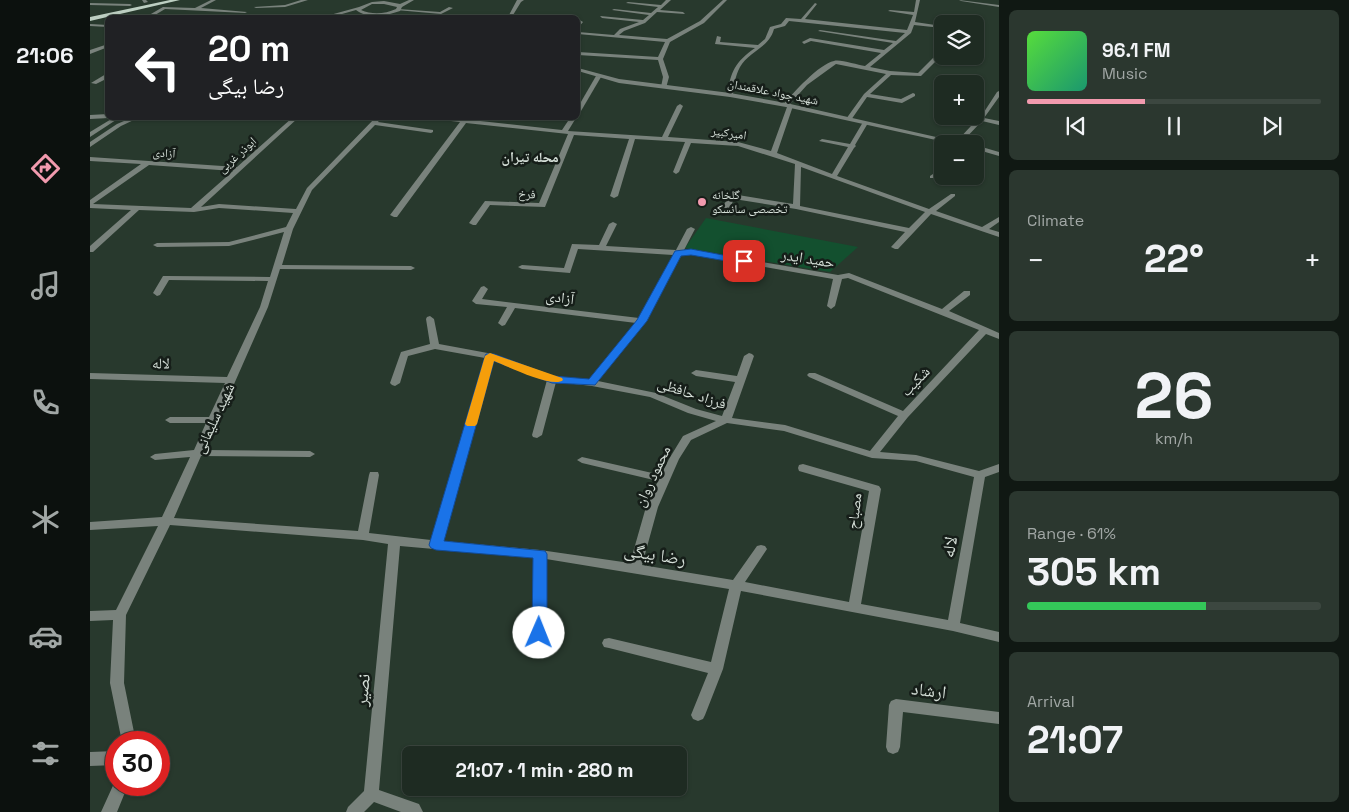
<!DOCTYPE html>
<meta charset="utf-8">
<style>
:root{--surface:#1e2b22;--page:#2b372f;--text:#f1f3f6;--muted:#a1a7a5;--line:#3c4740;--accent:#f29aae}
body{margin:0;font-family:"Space Grotesk","Noto Naskh Arabic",sans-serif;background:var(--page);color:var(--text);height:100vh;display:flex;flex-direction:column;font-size:19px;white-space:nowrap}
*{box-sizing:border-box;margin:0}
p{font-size:16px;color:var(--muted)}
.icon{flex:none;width:28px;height:28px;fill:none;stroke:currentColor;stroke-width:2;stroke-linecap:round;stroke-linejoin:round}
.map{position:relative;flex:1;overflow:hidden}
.panel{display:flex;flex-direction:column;gap:10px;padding:10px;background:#101813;width:350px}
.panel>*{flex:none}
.top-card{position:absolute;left:15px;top:15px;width:475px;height:105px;border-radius:8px;box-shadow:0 1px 4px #0004,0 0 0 1px var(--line);background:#202124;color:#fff;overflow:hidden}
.tools{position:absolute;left:844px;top:15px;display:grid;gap:10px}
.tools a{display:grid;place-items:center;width:50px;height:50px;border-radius:8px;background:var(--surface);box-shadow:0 1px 4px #0004,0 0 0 1px var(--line);font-size:25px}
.speed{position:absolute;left:15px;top:731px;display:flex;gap:10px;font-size:25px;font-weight:700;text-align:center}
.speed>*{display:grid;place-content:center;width:65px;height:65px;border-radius:50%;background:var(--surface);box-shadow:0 1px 4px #0004,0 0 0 1px var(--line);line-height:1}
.speed .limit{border:8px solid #d22;background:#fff;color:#111}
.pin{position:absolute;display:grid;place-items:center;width:42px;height:42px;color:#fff;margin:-21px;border-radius:10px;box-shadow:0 2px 8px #0006}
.me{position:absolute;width:55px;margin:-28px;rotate:1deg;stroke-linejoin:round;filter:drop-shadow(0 0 4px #0008)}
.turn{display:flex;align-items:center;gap:18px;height:105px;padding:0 20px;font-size:22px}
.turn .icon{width:65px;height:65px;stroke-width:2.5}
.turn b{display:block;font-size:35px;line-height:42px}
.big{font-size:38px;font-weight:700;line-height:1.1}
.panel .widget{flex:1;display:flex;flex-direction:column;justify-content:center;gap:8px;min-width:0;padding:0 18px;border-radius:8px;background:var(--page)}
.panel .dial{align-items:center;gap:0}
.dial b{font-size:65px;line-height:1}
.song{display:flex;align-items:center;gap:15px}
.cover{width:60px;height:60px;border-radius:8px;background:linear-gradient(135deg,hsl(110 70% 55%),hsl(160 70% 35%))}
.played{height:5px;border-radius:2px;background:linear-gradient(90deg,var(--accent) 40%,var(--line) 40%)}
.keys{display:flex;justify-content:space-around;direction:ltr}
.heat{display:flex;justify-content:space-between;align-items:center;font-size:28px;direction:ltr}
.charge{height:8px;border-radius:4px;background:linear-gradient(90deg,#34c759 61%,var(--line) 0)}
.trip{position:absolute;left:312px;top:746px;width:285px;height:50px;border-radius:8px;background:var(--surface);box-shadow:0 1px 4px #0004,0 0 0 1px var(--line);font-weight:700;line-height:50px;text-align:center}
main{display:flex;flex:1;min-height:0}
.tab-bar{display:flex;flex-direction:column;width:90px;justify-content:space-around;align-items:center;background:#0c110e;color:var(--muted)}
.tab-bar .icon{width:35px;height:35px}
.tab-bar .active{color:var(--accent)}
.tab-bar b{font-size:22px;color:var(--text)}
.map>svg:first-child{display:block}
</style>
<main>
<nav class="tab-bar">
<b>21:06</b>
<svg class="icon active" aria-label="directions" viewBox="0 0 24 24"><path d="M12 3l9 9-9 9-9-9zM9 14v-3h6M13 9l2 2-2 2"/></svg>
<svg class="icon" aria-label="music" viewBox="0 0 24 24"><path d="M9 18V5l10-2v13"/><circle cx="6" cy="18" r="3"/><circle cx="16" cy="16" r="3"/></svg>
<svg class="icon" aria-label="phone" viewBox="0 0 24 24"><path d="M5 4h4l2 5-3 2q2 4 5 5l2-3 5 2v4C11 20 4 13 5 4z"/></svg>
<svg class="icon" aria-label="climate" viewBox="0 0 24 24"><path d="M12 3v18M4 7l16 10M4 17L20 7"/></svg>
<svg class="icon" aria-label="car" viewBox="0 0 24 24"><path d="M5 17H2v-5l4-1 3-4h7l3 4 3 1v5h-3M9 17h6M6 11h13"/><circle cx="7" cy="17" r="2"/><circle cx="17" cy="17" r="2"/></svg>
<svg class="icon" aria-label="filters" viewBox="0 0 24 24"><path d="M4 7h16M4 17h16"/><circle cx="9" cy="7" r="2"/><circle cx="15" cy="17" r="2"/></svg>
</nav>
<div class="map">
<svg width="909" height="812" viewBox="0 0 909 812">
<rect width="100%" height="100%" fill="#28392d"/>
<path fill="#13502f" d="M616 218 768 247 740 272 595 248Z"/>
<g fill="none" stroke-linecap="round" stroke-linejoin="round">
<g fill="#79827c" fill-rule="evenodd">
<path d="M52 0H56L58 2 54 3Z"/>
<path d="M121 0H126L111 8 157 12 155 13 75 9 60 18H54L73 7 105 8Z"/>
<path d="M211 0H218L195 7 166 8 164 7 195 5Z"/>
<path d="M427 0H434L431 2 423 15 485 18H417L382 15 384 14 419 15Z"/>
<path d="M576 0H581L570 10 593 12 595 14 567 12 555 23 534 31 529 35 577 39 610 21 633 0H637L614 23 580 42 573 59 579 77 576 88 571 87 573 77 568 60 488 55V52L568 57 575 42 488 34V32L524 35 530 29 549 22 512 18 510 16 553 20 559 15 522 10 524 9 561 13 568 7 536 3 538 2 571 5Z"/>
<path d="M826 0H830L825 22 852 26V28L824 25 821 33 780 67 800 71 828 73 846 55H850V57L831 76 801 75 780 94 811 99 823 93 825 94V96L812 103 777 97 761 120H757L756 119 774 94 796 74 746 64 717 85 700 104 703 106 687 153 742 174 758 147 729 141 732 139 760 144 773 122H777L778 123 765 145 766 146 764 148 747 176 839 209 861 194H865V196L846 211 892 227 909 217V222L899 229 909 232V237L841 214 808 249H805L801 247 815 232 706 209 644 199 640 208H634L633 206 640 195 642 194 703 204 705 164 648 146 601 143 589 172 586 174 583 172 595 142 545 139 528 196 524 198 520 196 539 139 484 135 455 207 400 205 386 225H383L379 223 395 201 449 203 478 134 376 123 307 217H304L300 215 370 122 352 120 349 118H363L472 130 480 118H486L478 131 572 137 587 106 590 104 593 106 578 137 648 142 681 151 697 107 693 105C703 93 729 64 744 61 750 59 767 65 775 66L791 53 721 41 714 44 712 42 720 38 794 50 803 43 728 31 730 30 806 41 815 33 699 21 695 26 684 29C679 48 659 51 650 67 645 76 644 86 643 95L640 97 637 95C641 71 645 62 665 48L625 44 627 36 631 37 630 42 668 45 675 39 680 27 691 24 696 18 711 19 725 3 727 4 715 19 817 30 823 15 798 11 800 10 824 12ZM711 167 835 212 819 228 710 206Z"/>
<path d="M869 0 909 5V7L871 1Z"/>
<path d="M0 3 40 4 42 5 40 6 0 5Z"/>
<path d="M359 7 363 8 351 14 306 10 308 9 350 12Z"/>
<path d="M488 19 493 22 488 28Z"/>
<path d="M0 24 18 25V27L0 26Z"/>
<path d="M18 44V47L0 54V50Z"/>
<path d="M16 74H18V78L6 84 1 83Z"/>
<path d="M506 76 511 77 491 111 488 113V107Z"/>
<path d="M909 91V97L894 118 909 121V125L892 121 871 143H867V141L894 112 907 92Z"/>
<path d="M18 114V118H19L0 119V115Z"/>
<path d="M202 118H208L111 207 129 204 206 209 217 188 285 118H291L288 122 343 130V132L341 133 285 125 222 190 203 229 192 265 321 266 325 268 321 270 190 269 178 307 115 450 220 451 225 454 220 457 111 456 84 518 268 531 279 475 280 472H288L289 475 279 533 341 540 395 358 345 349 318 356 310 383 305 386 302 385 300 383 311 352 340 344 336 319 337 317 340 316 344 319 349 344 403 354 464 376 499 380 546 323 425 308 415 325 412 326 408 323 417 307 386 304 382 301 391 287 394 286 398 289 392 299 549 318 583 255 488 249 480 273 432 269 428 267 432 265 474 268 482 244 509 245 519 224 523 222 527 224 516 246 586 250 597 229 601 227 605 229 594 250H601L748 275 759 273 852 309 874 291H880V295L859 311 909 333V339L896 334 818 417 790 452 826 455 889 471 909 464V472L895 477 870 623 909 632V642L863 631 651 591 633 669 615 715 613 719 608 721 603 719 601 715 618 673 519 648 514 647 512 643 514 639 519 638 621 662 639 589 456 559V633L454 637 449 638 444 637 442 633 444 558 310 546 289 790 329 804 333 812H311L284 802 274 812H256L258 807 274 791 298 544 273 540 80 525 36 615 34 683 46 742H32L20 683 23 620 0 621V611L26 610 68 526 0 530V522L72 517 100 457 65 460 60 457 65 454 104 450 116 423H80L75 420 80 417H119L135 383 0 379V373L137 377 170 307 178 281 79 280 70 295 67 296 63 293 73 276H76L180 277 194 232 139 246 67 247 63 245 67 243 139 242 196 227 203 213 129 208 104 212 49 210 3 252H0V246L41 210 0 208V200L51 164 0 161V157L147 167ZM59 165 143 171 101 208 3 204ZM601 254 743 279 737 306 741 309 745 306 752 279 758 278 889 330 813 411 725 373H719L717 375 719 377 808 416 780 451 695 425 642 418 664 356 662 354 659 353 654 356 647 376 606 370 601 373 606 376 645 382 632 416 606 409 566 393 508 381 556 321 591 255ZM403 360 457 380 442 435 443 437 447 438 452 435 466 382 502 386 560 397 598 413 626 421 593 436 579 459 571 475 492 457 487 460 492 463 568 481 556 507 540 563 450 550 353 541ZM637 423 694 431 782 458 826 461 884 477 858 620 771 604 791 489 789 486 713 464 709 465 708 468 709 471 779 491 759 602 655 582 677 549 675 546 671 545 667 546 643 580 552 565 568 507 589 459 601 440Z"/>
<path d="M852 168V173L844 178H840V176Z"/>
<path d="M806 699 909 712V724L813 712 810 747 808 752 803 754 798 752 796 747 799 705 801 701Z"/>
<path d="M26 751V765L0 766V752Z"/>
<path d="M26 779V785H38L27 812H11Z"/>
</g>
<g fill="#79827c" fill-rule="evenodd">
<path d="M319 0H324L312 7 310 11C296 16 278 19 266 10L238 18H229L269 7 282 2 294 1 310 4ZM282 4H294L307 7 306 9C295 14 282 15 271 10Z"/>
<path d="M488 68 529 79 640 93 696 103 877 144H864L696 107 640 97 529 83 488 71Z"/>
<path d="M23 118H29L0 137V132Z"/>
<path d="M41 118H48L31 126 0 147V142L27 124Z"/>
<path d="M885 145 909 152V156L885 149Z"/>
</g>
<path fill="#bdcfc2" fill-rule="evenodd" d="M80 0H90L0 21V17Z"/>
</g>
<path fill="#1a73e8" stroke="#114b97" d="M601 249 654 259 659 261 654 264 601 255 591 256 557 321 505 385 462 383 404 361 354 541 455 551 457 554V633L455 637 449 639 444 637 442 633 443 558 346 550 341 548 339 545 395 356 396 354H404L463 376 499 379 547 320 585 251Z"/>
<path fill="#f59e0b" d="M400 353 472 378 473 380C464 389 417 366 404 361L387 424 385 426H377L375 424 395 356Z"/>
<circle fill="#f29aae" stroke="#161e19" stroke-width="2" cx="612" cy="202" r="5"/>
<g text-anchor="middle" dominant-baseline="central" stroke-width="5" stroke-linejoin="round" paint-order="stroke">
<g font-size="12" fill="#d5dfd8" stroke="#161e19">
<text transform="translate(683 92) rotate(11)">شهید جواد علاقمندان</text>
<text transform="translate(639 133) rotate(8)">امیرکبیر</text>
<text transform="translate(74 153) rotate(4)">آزادی</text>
<text transform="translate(147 155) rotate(-42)">ابوذر غربی</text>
<text transform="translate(437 194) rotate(2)">فرخ</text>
</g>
<g font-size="12" fill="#d5dfd8" stroke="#161e19" text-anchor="start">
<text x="622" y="195">گلخانه<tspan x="622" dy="14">تخصصی سانسکو</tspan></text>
</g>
<g font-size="14" font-weight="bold" fill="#d5dfd8" stroke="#161e19">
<text x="440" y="157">محله تیران</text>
</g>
<g font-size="15" fill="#d5dfd8" stroke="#161e19">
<text transform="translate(718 258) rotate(9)">حمید ایدر</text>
<text transform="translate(470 297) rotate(7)">آزادی</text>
<text transform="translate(71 363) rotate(1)">لاله</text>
<text transform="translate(825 381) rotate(-47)">شکیب</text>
<text transform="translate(602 393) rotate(18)">فرزاد حافظی</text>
<text transform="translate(124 418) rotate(-65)">شهید سلیمانی</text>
<text transform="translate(562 476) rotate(-65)">محمود روان</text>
<text transform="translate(764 511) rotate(-83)">مصباح</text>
</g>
<g font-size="18" fill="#d5dfd8" stroke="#161e19">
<text transform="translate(859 547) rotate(-80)">لاله</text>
<text transform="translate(565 554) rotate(9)">رضا بیگی</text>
<text transform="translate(272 690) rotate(-85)">نصیر</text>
<text transform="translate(839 690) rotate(7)">ارشاد</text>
</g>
</g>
</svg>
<div class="tools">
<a><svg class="icon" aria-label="layers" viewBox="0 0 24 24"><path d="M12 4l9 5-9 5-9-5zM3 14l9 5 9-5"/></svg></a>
<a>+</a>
<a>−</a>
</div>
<div class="speed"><div class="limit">30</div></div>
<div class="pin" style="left:654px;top:261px;background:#d93025"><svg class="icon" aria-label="arrive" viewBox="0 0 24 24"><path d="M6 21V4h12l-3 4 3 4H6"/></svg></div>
<svg class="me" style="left:449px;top:633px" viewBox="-20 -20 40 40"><circle r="19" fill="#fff"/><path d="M0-13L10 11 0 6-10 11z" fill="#1a73e8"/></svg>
<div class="trip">21:07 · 1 min · 280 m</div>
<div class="top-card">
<div class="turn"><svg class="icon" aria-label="left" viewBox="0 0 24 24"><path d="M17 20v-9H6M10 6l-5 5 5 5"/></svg><div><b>20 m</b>رضا بیگی</div></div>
</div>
</div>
<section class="panel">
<div class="widget">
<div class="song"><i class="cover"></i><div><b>96.1 FM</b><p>Music</p></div></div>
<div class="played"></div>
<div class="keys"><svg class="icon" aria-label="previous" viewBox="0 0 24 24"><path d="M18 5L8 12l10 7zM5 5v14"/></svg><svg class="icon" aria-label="pause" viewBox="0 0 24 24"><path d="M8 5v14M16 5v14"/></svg><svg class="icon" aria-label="next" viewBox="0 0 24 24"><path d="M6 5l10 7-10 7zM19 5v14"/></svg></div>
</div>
<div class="widget"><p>Climate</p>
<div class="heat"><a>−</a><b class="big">22°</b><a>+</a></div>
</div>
<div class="widget dial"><b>26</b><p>km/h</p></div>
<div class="widget"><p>Range · 61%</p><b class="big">305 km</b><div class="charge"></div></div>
<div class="widget"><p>Arrival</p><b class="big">21:07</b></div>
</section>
</main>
